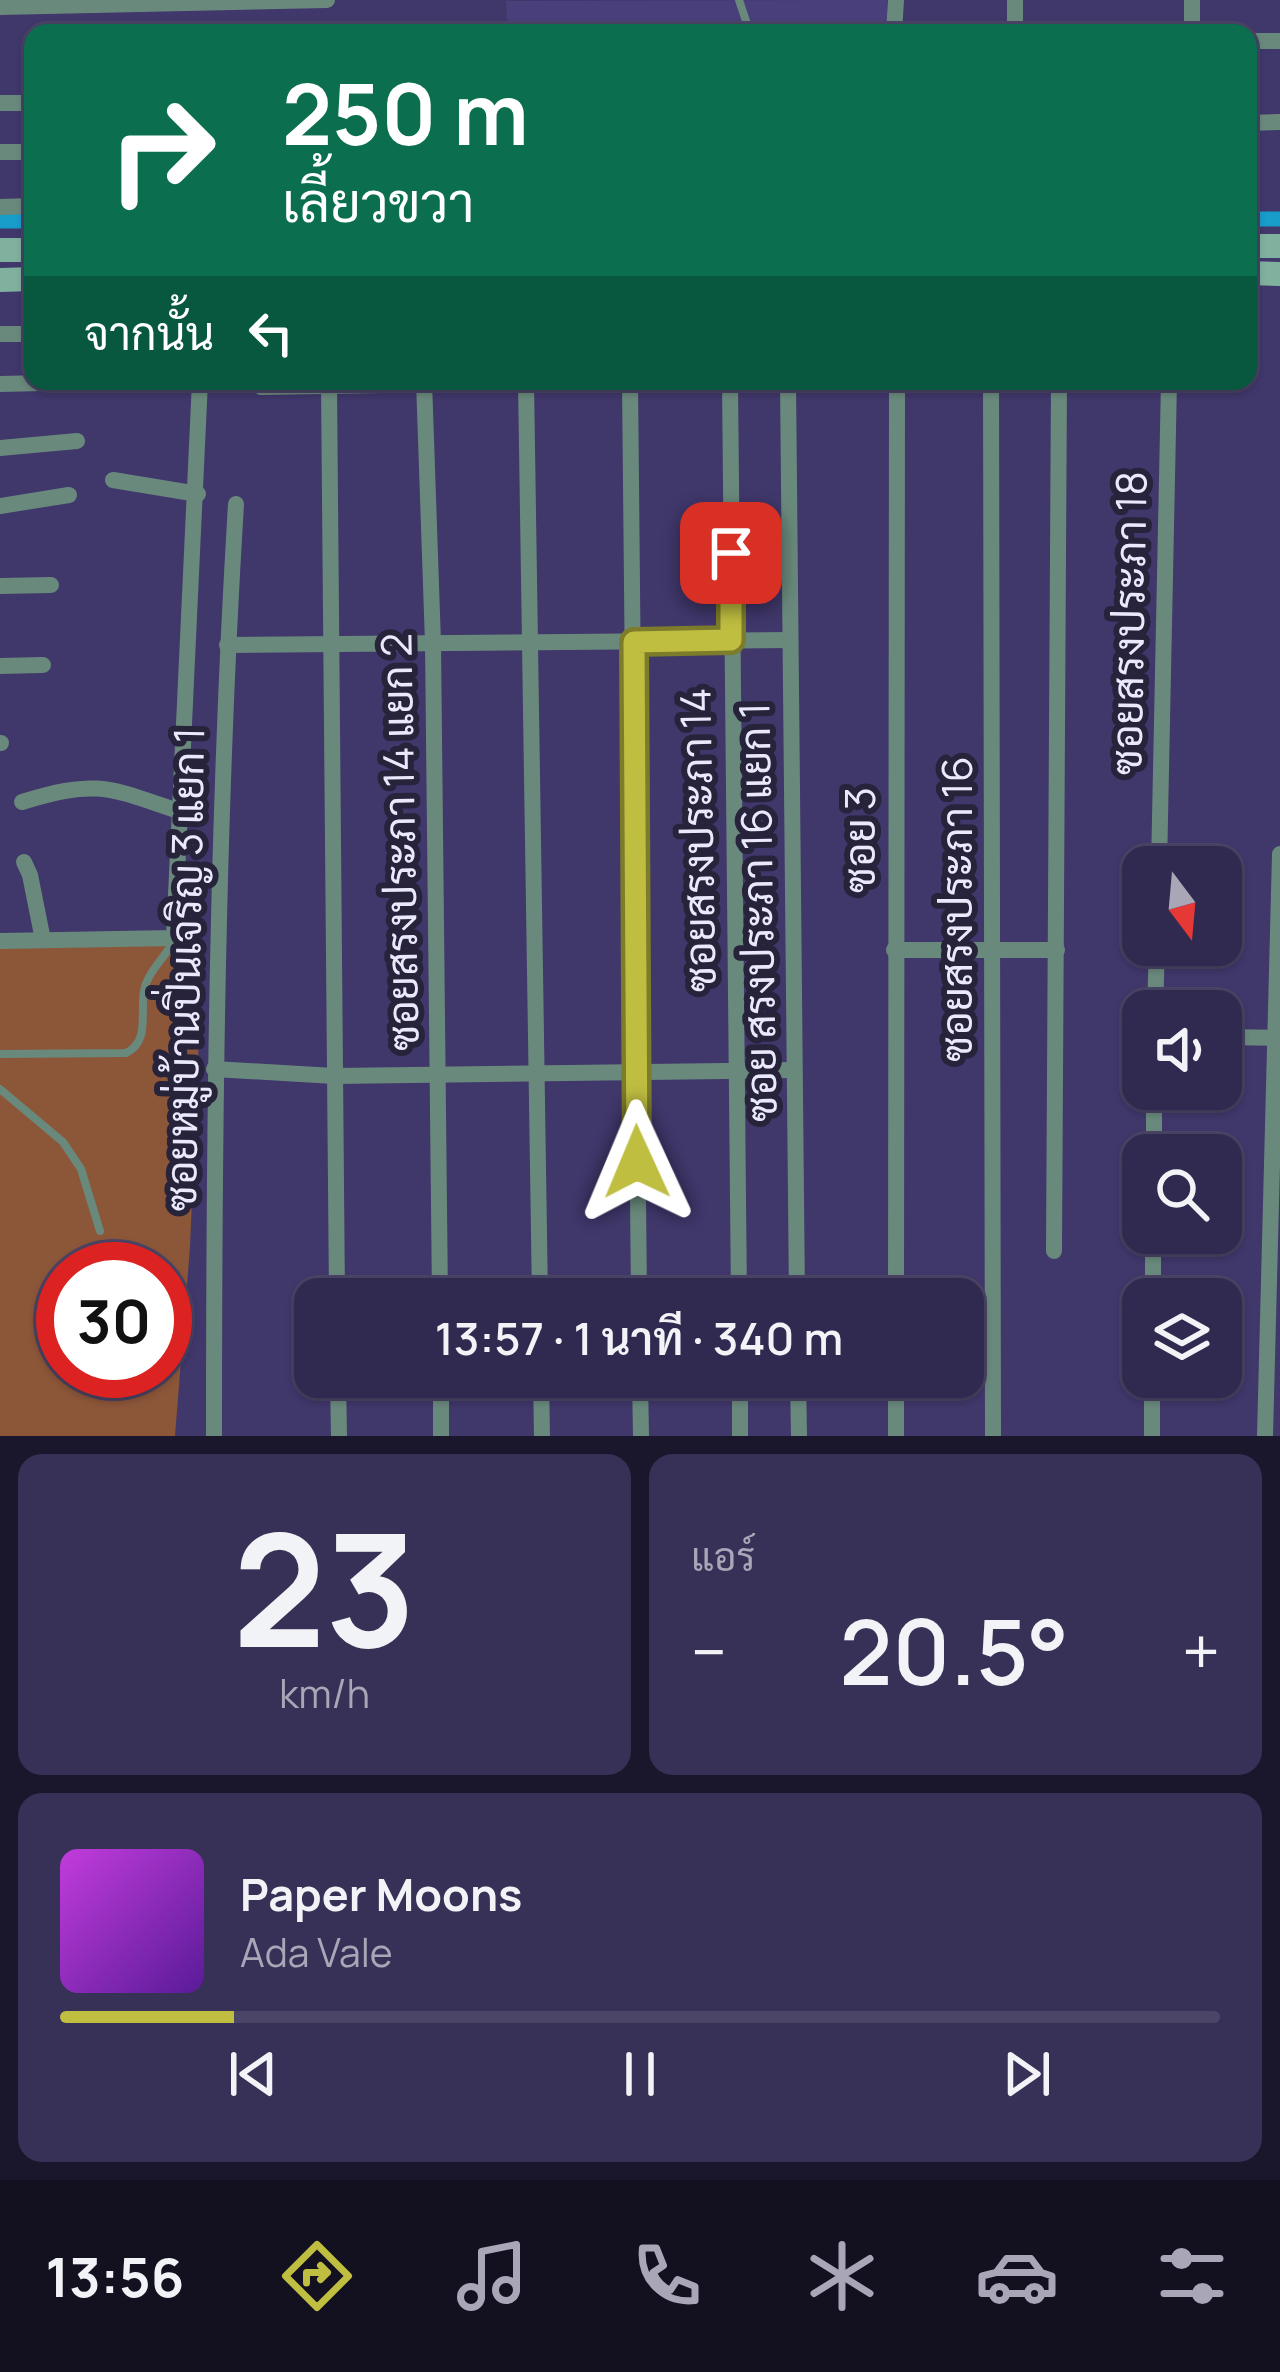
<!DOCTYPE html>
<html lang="th">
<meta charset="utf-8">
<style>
:root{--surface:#302950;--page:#383157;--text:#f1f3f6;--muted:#a8a6b7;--line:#4b4567;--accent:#bfbe41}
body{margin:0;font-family:Manrope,Sarabun,sans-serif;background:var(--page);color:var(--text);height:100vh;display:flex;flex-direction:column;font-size:45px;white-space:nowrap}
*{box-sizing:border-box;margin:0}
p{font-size:39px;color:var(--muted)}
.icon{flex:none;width:66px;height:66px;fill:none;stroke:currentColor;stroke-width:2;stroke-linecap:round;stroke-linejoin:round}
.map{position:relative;height:1436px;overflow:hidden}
.drawer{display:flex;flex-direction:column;gap:18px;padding:18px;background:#1a172c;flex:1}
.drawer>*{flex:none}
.guide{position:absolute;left:24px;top:24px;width:1233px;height:366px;border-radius:24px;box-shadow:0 3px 9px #0004,0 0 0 3px var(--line);background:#0b6e4f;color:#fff;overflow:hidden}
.needle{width:78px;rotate:164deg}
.fabs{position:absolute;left:1122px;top:846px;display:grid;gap:24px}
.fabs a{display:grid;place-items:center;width:120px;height:120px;border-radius:24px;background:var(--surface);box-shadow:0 3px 9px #0004,0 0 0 3px var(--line);font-size:60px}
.speed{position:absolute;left:36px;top:1242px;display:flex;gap:24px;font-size:60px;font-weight:700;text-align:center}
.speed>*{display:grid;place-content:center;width:156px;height:156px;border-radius:50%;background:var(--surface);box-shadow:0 3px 9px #0004,0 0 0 3px var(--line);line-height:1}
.speed .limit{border:18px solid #d22;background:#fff;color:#111}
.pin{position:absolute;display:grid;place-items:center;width:102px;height:102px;color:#fff;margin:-51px;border-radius:24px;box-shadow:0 6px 18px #0006}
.me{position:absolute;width:132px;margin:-66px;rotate:359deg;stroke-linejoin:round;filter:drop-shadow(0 0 9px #0008)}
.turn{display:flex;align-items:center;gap:42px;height:252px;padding:0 60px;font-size:54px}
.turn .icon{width:156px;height:156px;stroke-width:2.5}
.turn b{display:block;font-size:84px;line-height:102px}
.then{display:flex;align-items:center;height:114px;padding:0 60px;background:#0003;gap:24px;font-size:45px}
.big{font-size:90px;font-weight:600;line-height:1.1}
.drawer .card{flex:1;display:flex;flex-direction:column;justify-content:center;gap:18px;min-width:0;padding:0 42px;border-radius:24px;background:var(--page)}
.drawer .dial{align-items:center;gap:0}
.dial b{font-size:156px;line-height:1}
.song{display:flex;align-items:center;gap:36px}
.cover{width:144px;height:144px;border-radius:18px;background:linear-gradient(135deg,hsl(290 70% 55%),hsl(270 70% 35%))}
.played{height:12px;border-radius:6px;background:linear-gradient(90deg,var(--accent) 15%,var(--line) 15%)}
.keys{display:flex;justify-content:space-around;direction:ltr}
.heat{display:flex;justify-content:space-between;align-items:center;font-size:66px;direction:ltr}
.drawer .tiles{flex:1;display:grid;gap:18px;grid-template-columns:1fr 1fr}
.card:last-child{grid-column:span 2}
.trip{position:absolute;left:294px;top:1278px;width:690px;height:120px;border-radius:24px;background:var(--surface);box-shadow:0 3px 9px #0004,0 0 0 3px var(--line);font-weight:600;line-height:120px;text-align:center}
.tabs{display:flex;height:192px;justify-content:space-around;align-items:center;background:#131020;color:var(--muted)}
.tabs .icon{width:84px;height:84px}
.tabs .active{color:var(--accent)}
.tabs b{font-size:54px;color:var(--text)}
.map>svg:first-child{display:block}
</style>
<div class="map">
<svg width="1280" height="1436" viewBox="0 0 1280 1436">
<rect width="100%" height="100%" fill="#40376b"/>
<path fill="#493f7b" d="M887 0V33H508L506 1Z"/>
<path fill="#8c5639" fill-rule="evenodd" d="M203 941 190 1247 175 1436H0V948ZM63 1269H165V1371H63Z"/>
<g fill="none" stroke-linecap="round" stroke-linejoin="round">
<g stroke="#189cca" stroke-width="15">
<path d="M1248 219H1280"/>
<path d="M0 221H33"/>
</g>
<g stroke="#6a897d" stroke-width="8">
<path d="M739 0 750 33"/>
<path d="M819 33H827"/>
<path d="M0 1054 126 1053C150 1042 140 1013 144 991 147 972 166 957 174 940"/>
<path d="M0 1089 63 1142 81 1169 100 1231"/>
</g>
<g stroke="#6a897d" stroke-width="16">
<path d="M1015 0V33"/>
<path d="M1192 0V33"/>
<path d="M0 7 327 0"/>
<path d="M894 33 896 0"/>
<path d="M1248 41H1280"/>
<path d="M0 103H33"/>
<path d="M1248 123 1280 122"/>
<path d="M0 152H33"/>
<path d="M0 207 33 206"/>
<path d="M0 334H33"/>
<path d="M424 381 433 643 440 1299"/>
<path d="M630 381 639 1299"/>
<path d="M730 381 739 1299"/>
<path d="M788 381 797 1299"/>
<path d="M991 381 993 1436"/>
<path d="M526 382 540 1299"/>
<path d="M0 384 84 382"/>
<path d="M329 384 337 1299"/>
<path d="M261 387 631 381"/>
<path d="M0 448 77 441"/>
<path d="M113 480 198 494"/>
<path d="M0 506 69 495"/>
<path d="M0 586 51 585"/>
<path d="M227 645 790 640"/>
<path d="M0 666 43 665"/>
<path d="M0 743H1"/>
<path d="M22 802C99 779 107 787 181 812"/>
<path d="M24 862 30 875 43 940"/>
<path d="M1159 867 1169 381"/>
<path d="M0 941 174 938 200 381"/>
<path d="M894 950H1057"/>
<path d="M1155 1011 1157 945"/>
<path d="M1221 1037 1280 1038"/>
<path d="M214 1069 334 1076 794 1070"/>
<path d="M1154 1155V1089"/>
<path d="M1054 1251 1059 381"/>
<path d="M896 1299 897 381"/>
<path d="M1153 1299V1233"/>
<path d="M338 1377 339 1436"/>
<path d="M441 1377V1436"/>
<path d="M541 1377 542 1436"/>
<path d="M640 1377 641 1436"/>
<path d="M740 1377V1436"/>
<path d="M798 1377 799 1436"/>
<path d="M896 1377V1436"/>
<path d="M214 1436C214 1125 217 815 236 504"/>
<path d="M1152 1436V1377"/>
<path d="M1265 1436 1280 854"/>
</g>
<g stroke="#80b19e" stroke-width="24">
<path d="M1248 246H1280"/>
<path d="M0 250H33"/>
<path d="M1248 273 1280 274"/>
<path d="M0 280 33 279"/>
</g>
</g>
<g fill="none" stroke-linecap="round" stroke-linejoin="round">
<g stroke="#7c7c2a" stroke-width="30">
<path id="route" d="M637 1162 634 642 731 640V553"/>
</g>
<use href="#route" stroke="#bfbe41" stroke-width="21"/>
</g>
<g text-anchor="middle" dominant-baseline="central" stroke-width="12" stroke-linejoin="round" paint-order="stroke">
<g font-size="42" fill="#eae9fc" stroke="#26233b">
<text transform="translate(1128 623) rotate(-89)">ซอยสรงประภา 18</text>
<text transform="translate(697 840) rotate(-91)">ซอยสรงประภา 14</text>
<text transform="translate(859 840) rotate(-90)">ซอย 3</text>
<text transform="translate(399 842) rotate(-91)">ซอยสรงประภา 14 แยก 2</text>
<text transform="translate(956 909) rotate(-90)">ซอยสรงประภา 16</text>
<text transform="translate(757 912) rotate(-91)">ซอย สรงประภา 16 แยก 1</text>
<text transform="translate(184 969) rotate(-89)">ซอยหมู่บ้านปิ่นเจริญ 3 แยก 1</text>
</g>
</g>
</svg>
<div class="fabs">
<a><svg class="needle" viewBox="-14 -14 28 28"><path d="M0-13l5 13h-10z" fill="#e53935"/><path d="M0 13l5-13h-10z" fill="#a8a6b7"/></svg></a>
<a><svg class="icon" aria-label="sound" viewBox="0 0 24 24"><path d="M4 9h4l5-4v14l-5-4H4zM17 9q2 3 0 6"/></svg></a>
<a><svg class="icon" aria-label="search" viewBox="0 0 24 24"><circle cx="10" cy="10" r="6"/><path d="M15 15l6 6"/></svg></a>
<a><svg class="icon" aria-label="layers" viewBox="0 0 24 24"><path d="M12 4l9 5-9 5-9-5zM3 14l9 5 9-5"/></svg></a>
</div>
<div class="speed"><div class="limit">30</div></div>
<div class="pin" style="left:731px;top:553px;background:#d93025"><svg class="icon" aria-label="arrive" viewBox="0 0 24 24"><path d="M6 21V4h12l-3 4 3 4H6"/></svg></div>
<svg class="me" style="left:637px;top:1162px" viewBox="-20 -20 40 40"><path d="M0-17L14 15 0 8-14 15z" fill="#bfbe41" stroke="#fff" stroke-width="4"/></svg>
<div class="trip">13:57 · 1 นาที · 340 m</div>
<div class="guide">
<div class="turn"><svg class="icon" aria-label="right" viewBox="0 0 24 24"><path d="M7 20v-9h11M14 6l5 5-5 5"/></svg><div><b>250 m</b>เลี้ยวขวา</div></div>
<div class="then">จากนั้น<svg class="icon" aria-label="left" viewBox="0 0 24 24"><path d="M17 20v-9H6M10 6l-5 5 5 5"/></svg></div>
</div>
</div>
<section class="drawer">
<div class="tiles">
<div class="card dial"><b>23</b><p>km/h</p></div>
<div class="card"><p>แอร์</p>
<div class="heat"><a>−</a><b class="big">20.5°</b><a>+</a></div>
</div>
<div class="card">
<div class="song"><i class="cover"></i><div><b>Paper Moons</b><p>Ada Vale</p></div></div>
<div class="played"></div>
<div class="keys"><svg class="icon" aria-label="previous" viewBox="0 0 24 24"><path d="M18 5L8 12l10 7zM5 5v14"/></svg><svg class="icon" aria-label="pause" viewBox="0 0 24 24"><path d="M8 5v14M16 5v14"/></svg><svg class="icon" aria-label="next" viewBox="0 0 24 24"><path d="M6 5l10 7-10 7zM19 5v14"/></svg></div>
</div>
</div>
</section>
<nav class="tabs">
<b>13:56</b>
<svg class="icon active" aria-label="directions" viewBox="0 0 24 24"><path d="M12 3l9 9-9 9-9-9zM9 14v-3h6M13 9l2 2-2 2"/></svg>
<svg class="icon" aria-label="music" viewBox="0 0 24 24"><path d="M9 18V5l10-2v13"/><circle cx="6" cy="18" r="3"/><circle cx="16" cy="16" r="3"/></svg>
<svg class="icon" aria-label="phone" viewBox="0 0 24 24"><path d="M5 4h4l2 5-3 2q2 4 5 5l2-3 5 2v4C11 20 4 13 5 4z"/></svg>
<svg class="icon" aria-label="climate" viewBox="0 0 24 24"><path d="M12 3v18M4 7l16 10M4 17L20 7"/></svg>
<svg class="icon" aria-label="car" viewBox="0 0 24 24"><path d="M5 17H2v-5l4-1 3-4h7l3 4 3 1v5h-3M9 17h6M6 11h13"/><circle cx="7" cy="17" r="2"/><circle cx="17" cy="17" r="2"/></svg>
<svg class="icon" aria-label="filters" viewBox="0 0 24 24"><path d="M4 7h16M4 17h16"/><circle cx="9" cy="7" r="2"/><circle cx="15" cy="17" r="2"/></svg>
</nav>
